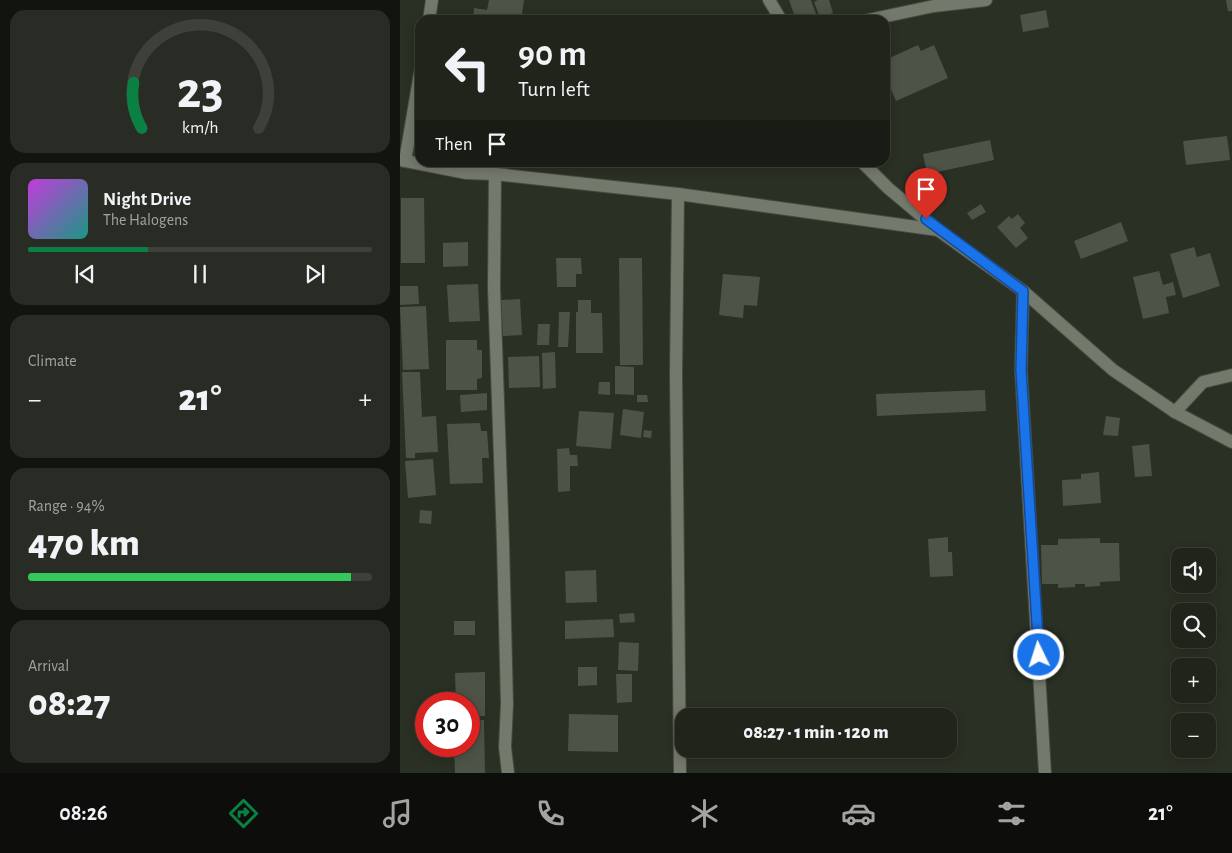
<!DOCTYPE html>
<meta charset="utf-8">
<style>
:root{--surface:#20241b;--page:#282c24;--text:#f1f3f6;--muted:#a2a4a3;--line:#3d413a;--accent:#0b8043}
body{margin:0;font-family:"Alegreya Sans",sans-serif;background:var(--page);color:var(--text);height:100vh;display:flex;flex-direction:column;font-size:19px;white-space:nowrap}
*{box-sizing:border-box;margin:0}
p{font-size:16px;color:var(--muted)}
.icon{flex:none;width:28px;height:28px;fill:none;stroke:currentColor;stroke-width:2;stroke-linecap:round;stroke-linejoin:round}
.map{position:relative;flex:1;overflow:hidden}
.drawer{display:flex;flex-direction:column;gap:10px;padding:10px;background:#12140f;width:400px}
.drawer>*{flex:none}
.hud{position:absolute;left:15px;top:15px;width:475px;height:152px;border-radius:15px;box-shadow:0 2px 12px #0003,0 0 0 1px var(--line);background:#20241b;color:var(--text);overflow:hidden}
.controls{position:absolute;left:771px;top:548px;display:grid;gap:10px}
.controls a{display:grid;place-items:center;width:45px;height:45px;border-radius:10px;background:var(--surface);box-shadow:0 2px 12px #0003,0 0 0 1px var(--line);font-size:25px}
.speed{position:absolute;left:15px;top:692px;display:flex;gap:10px;font-size:25px;font-weight:700;text-align:center}
.speed>*{display:grid;place-content:center;width:65px;height:65px;border-radius:50%;background:var(--surface);box-shadow:0 2px 12px #0003,0 0 0 1px var(--line);line-height:1}
.speed .limit{border:8px solid #d22;background:#fff;color:#111}
.pin{position:absolute;display:grid;place-items:center;width:42px;height:42px;color:#fff;margin:-51px -21px;border-radius:50% 50% 50% 0;rotate:-45deg;box-shadow:0 0 5px #0007}
.pin .icon{rotate:45deg}
.me{position:absolute;width:55px;margin:-28px;rotate:356deg;stroke-linejoin:round;filter:drop-shadow(0 0 4px #0008)}
.turn{display:flex;align-items:center;gap:18px;height:105px;padding:0 20px;font-size:22px}
.turn .icon{width:65px;height:65px;stroke-width:2.5}
.turn b{display:block;font-size:35px;line-height:42px}
.then{display:flex;align-items:center;height:48px;padding:0 20px;background:#0003;gap:10px;font-size:19px}
.big{font-size:38px;font-weight:800;line-height:1.1}
.drawer .card{flex:1;display:flex;flex-direction:column;justify-content:center;gap:8px;min-width:0;padding:0 18px;border-radius:15px;background:var(--page)}
.drawer .dial{align-items:center;gap:0}
.dial svg{height:130px;overflow:visible;fill:none;stroke:var(--line);stroke-width:7;stroke-linecap:round;text-anchor:middle}
.dial text{fill:var(--text);stroke:none}
.song{display:flex;align-items:center;gap:15px}
.cover{width:60px;height:60px;border-radius:8px;background:linear-gradient(135deg,hsl(290 70% 55%),hsl(170 70% 35%))}
.played{height:5px;border-radius:2px;background:linear-gradient(90deg,var(--accent) 35%,var(--line) 35%)}
.keys{display:flex;justify-content:space-around;direction:ltr}
.heat{display:flex;justify-content:space-between;align-items:center;font-size:28px;direction:ltr}
.charge{height:8px;border-radius:4px;background:linear-gradient(90deg,#34c759 94%,var(--line) 0)}
.trip{position:absolute;left:275px;top:708px;width:282px;height:50px;border-radius:15px;background:var(--surface);box-shadow:0 2px 12px #0003,0 0 0 1px var(--line);font-weight:800;line-height:50px;text-align:center}
.menu{display:flex;height:80px;justify-content:space-around;align-items:center;background:#0d0e0b;color:var(--muted)}
.menu .icon{width:35px;height:35px}
.menu .current{color:var(--accent)}
.menu b{font-size:22px;color:var(--text)}
main{display:flex;flex:1;min-height:0}
.map>svg:first-child{display:block}
</style>
<main>
<section class="drawer">
<div class="card dial"><svg viewBox="0 0 100 80">
<path d="M14 69A42 42 0 1 1 86 69"/>
<path d="M14 69A42 42 0 0 1 9 41" stroke="#0b8043"/>
<text x="50" y="56" font-size="32" font-weight="700">23</text>
<text x="50" y="72" font-size="11">km/h</text>
</svg></div>
<div class="card">
<div class="song"><i class="cover"></i><div><b>Night Drive</b><p>The Halogens</p></div></div>
<div class="played"></div>
<div class="keys"><svg class="icon" aria-label="previous" viewBox="0 0 24 24"><path d="M18 5L8 12l10 7zM5 5v14"/></svg><svg class="icon" aria-label="pause" viewBox="0 0 24 24"><path d="M8 5v14M16 5v14"/></svg><svg class="icon" aria-label="next" viewBox="0 0 24 24"><path d="M6 5l10 7-10 7zM19 5v14"/></svg></div>
</div>
<div class="card"><p>Climate</p>
<div class="heat"><a>−</a><b class="big">21°</b><a>+</a></div>
</div>
<div class="card"><p>Range · 94%</p><b class="big">470 km</b><div class="charge"></div></div>
<div class="card"><p>Arrival</p><b class="big">08:27</b></div>
</section>
<div class="map">
<svg width="832" height="773" viewBox="0 0 832 773">
<rect width="100%" height="100%" fill="#2a3024"/>
<g fill="#4d5347">
<path d="M89 0H124L122 15 150 20H73L74 8 87 10Z"/>
<path d="M389 0H411L417 17 409 20H396Z"/>
<path d="M418 0H429L433 13 420 18 414 2Z"/>
<path d="M826 0H832V11H828Z"/>
<path d="M646 10 649 27 623 32 620 15Z"/>
<path d="M518 45 521 51 534 45 548 78 496 101 485 76V60Z"/>
<path d="M827 136 830 160 786 165 783 141Z"/>
<path d="M590 140 594 160 527 174 523 154Z"/>
<path d="M1 198H24L25 263H1Z"/>
<path d="M581 204 586 212 572 220 567 213Z"/>
<path d="M618 214 625 223 620 228 628 238 616 248 597 227 609 216 612 219Z"/>
<path d="M721 222 728 241 681 259 674 241Z"/>
<path d="M68 242V266L43 267V243Z"/>
<path d="M794 247 797 257 810 253 820 286 783 298 770 254Z"/>
<path d="M156 258H181L182 274H176V287H157Z"/>
<path d="M219 258H242L243 365H220Z"/>
<path d="M759 271 763 285 773 282 776 295 766 297 769 313 743 319 733 277Z"/>
<path d="M323 274 360 277 357 306 344 305 343 318 319 315Z"/>
<path d="M78 284 80 321 49 322 47 285Z"/>
<path d="M0 286H18L19 304 0 305Z"/>
<path d="M120 299 122 335 103 336 101 300Z"/>
<path d="M178 300H191V313H202L203 353H176V312H178Z"/>
<path d="M26 306 29 369 3 370 0 307Z"/>
<path d="M159 312H170L168 347H158Z"/>
<path d="M138 324H150L149 345H137Z"/>
<path d="M46 340H77V350H82V378L77 379V390H46Z"/>
<path d="M155 352 156 388 143 389 142 353Z"/>
<path d="M139 356 140 387 109 388 108 357Z"/>
<path d="M215 366 234 367V395L215 394Z"/>
<path d="M2 372H20L22 417 36 416 38 452 15 453V458H6Z"/>
<path d="M199 382H210V395L198 394Z"/>
<path d="M585 390 586 411 477 416 476 394Z"/>
<path d="M87 393V410L61 412 60 395Z"/>
<path d="M237 395H247L248 402H237Z"/>
<path d="M223 409 244 412 241 438 220 435Z"/>
<path d="M179 411 214 413 211 449 176 446Z"/>
<path d="M706 416 720 418 718 436 703 435Z"/>
<path d="M80 423 81 431H87L89 458H82L83 483 50 484 47 424Z"/>
<path d="M244 430 252 431 251 438 243 437Z"/>
<path d="M749 444 752 476 735 477 732 446Z"/>
<path d="M169 448 170 455H177L178 466H170V491L158 492 157 449Z"/>
<path d="M33 459 36 495 8 498 5 461Z"/>
<path d="M699 472 701 503 663 506 662 480 681 479V474Z"/>
<path d="M20 510 32 511 31 524 19 523Z"/>
<path d="M548 537V552H552L553 576 530 577 528 539Z"/>
<path d="M700 538V543H719L720 581 700 582V586L685 587V584H675V587L658 588V584H642L641 545H658V539Z"/>
<path d="M196 570 197 602 166 603 165 571Z"/>
<path d="M234 613 235 622 220 623 219 614Z"/>
<path d="M213 619 214 637 165 639V621Z"/>
<rect x="54" y="621" width="21" height="14"/>
<path d="M219 642 239 643 238 671 218 670Z"/>
<path d="M178 667H197V685L178 686Z"/>
<path d="M85 672V716H69V704H56L55 673Z"/>
<path d="M216 674H232V702L217 703Z"/>
<path d="M169 714 218 715V752L168 751Z"/>
<path d="M69 720H84L85 773H55L54 746H69Z"/>
</g>
<g fill="none" stroke-linecap="round" stroke-linejoin="round">
<g stroke="#454b41" stroke-width="14">
<g id="minor">
<path d="M369 0 381 20"/>
<path d="M29 20 32 0"/>
<path d="M468 20 534 6 586 0"/>
<path d="M0 160 66 173 95 174 278 194 538 230"/>
<path d="M5 161 20 73"/>
<path d="M462 162 488 188 538 230 623 291 713 370 775 412 832 442"/>
<path d="M95 174 94 288 103 543 107 704 105 747 108 773"/>
<path d="M278 194 276 374 280 773"/>
<path d="M623 291 621 370 645 773"/>
<path d="M775 412 803 382 832 375"/>
</g>
</g>
<use href="#minor" stroke="#737a6c" stroke-width="12"/>
</g>
<g fill="none" stroke-linecap="round" stroke-linejoin="round">
<g stroke="#114b97" stroke-width="12">
<path id="route" d="M526 219 623 291 621 370 639 655"/>
</g>
<use href="#route" stroke="#1a73e8" stroke-width="9"/>
</g>
</svg>
<div class="controls">
<a><svg class="icon" aria-label="sound" viewBox="0 0 24 24"><path d="M4 9h4l5-4v14l-5-4H4zM17 9q2 3 0 6"/></svg></a>
<a><svg class="icon" aria-label="search" viewBox="0 0 24 24"><circle cx="10" cy="10" r="6"/><path d="M15 15l6 6"/></svg></a>
<a>+</a>
<a>−</a>
</div>
<div class="speed"><div class="limit">30</div></div>
<div class="pin" style="left:526px;top:219px;background:#d93025"><svg class="icon" aria-label="arrive" viewBox="0 0 24 24"><path d="M6 21V4h12l-3 4 3 4H6"/></svg></div>
<svg class="me" style="left:639px;top:655px" viewBox="-20 -20 40 40"><circle r="17" fill="#1a73e8" stroke="#fff" stroke-width="3"/><path d="M0-11L8 9 0 5-8 9z" fill="#fff"/></svg>
<div class="trip">08:27 · 1 min · 120 m</div>
<div class="hud">
<div class="turn"><svg class="icon" aria-label="left" viewBox="0 0 24 24"><path d="M17 20v-9H6M10 6l-5 5 5 5"/></svg><div><b>90 m</b>Turn left</div></div>
<div class="then">Then<svg class="icon" aria-label="arrive" viewBox="0 0 24 24"><path d="M6 21V4h12l-3 4 3 4H6"/></svg></div>
</div>
</div>
</main>
<nav class="menu">
<b>08:26</b>
<svg class="icon current" aria-label="directions" viewBox="0 0 24 24"><path d="M12 3l9 9-9 9-9-9zM9 14v-3h6M13 9l2 2-2 2"/></svg>
<svg class="icon" aria-label="music" viewBox="0 0 24 24"><path d="M9 18V5l10-2v13"/><circle cx="6" cy="18" r="3"/><circle cx="16" cy="16" r="3"/></svg>
<svg class="icon" aria-label="phone" viewBox="0 0 24 24"><path d="M5 4h4l2 5-3 2q2 4 5 5l2-3 5 2v4C11 20 4 13 5 4z"/></svg>
<svg class="icon" aria-label="climate" viewBox="0 0 24 24"><path d="M12 3v18M4 7l16 10M4 17L20 7"/></svg>
<svg class="icon" aria-label="car" viewBox="0 0 24 24"><path d="M5 17H2v-5l4-1 3-4h7l3 4 3 1v5h-3M9 17h6M6 11h13"/><circle cx="7" cy="17" r="2"/><circle cx="17" cy="17" r="2"/></svg>
<svg class="icon" aria-label="filters" viewBox="0 0 24 24"><path d="M4 7h16M4 17h16"/><circle cx="9" cy="7" r="2"/><circle cx="15" cy="17" r="2"/></svg>
<b>21°</b>
</nav>
